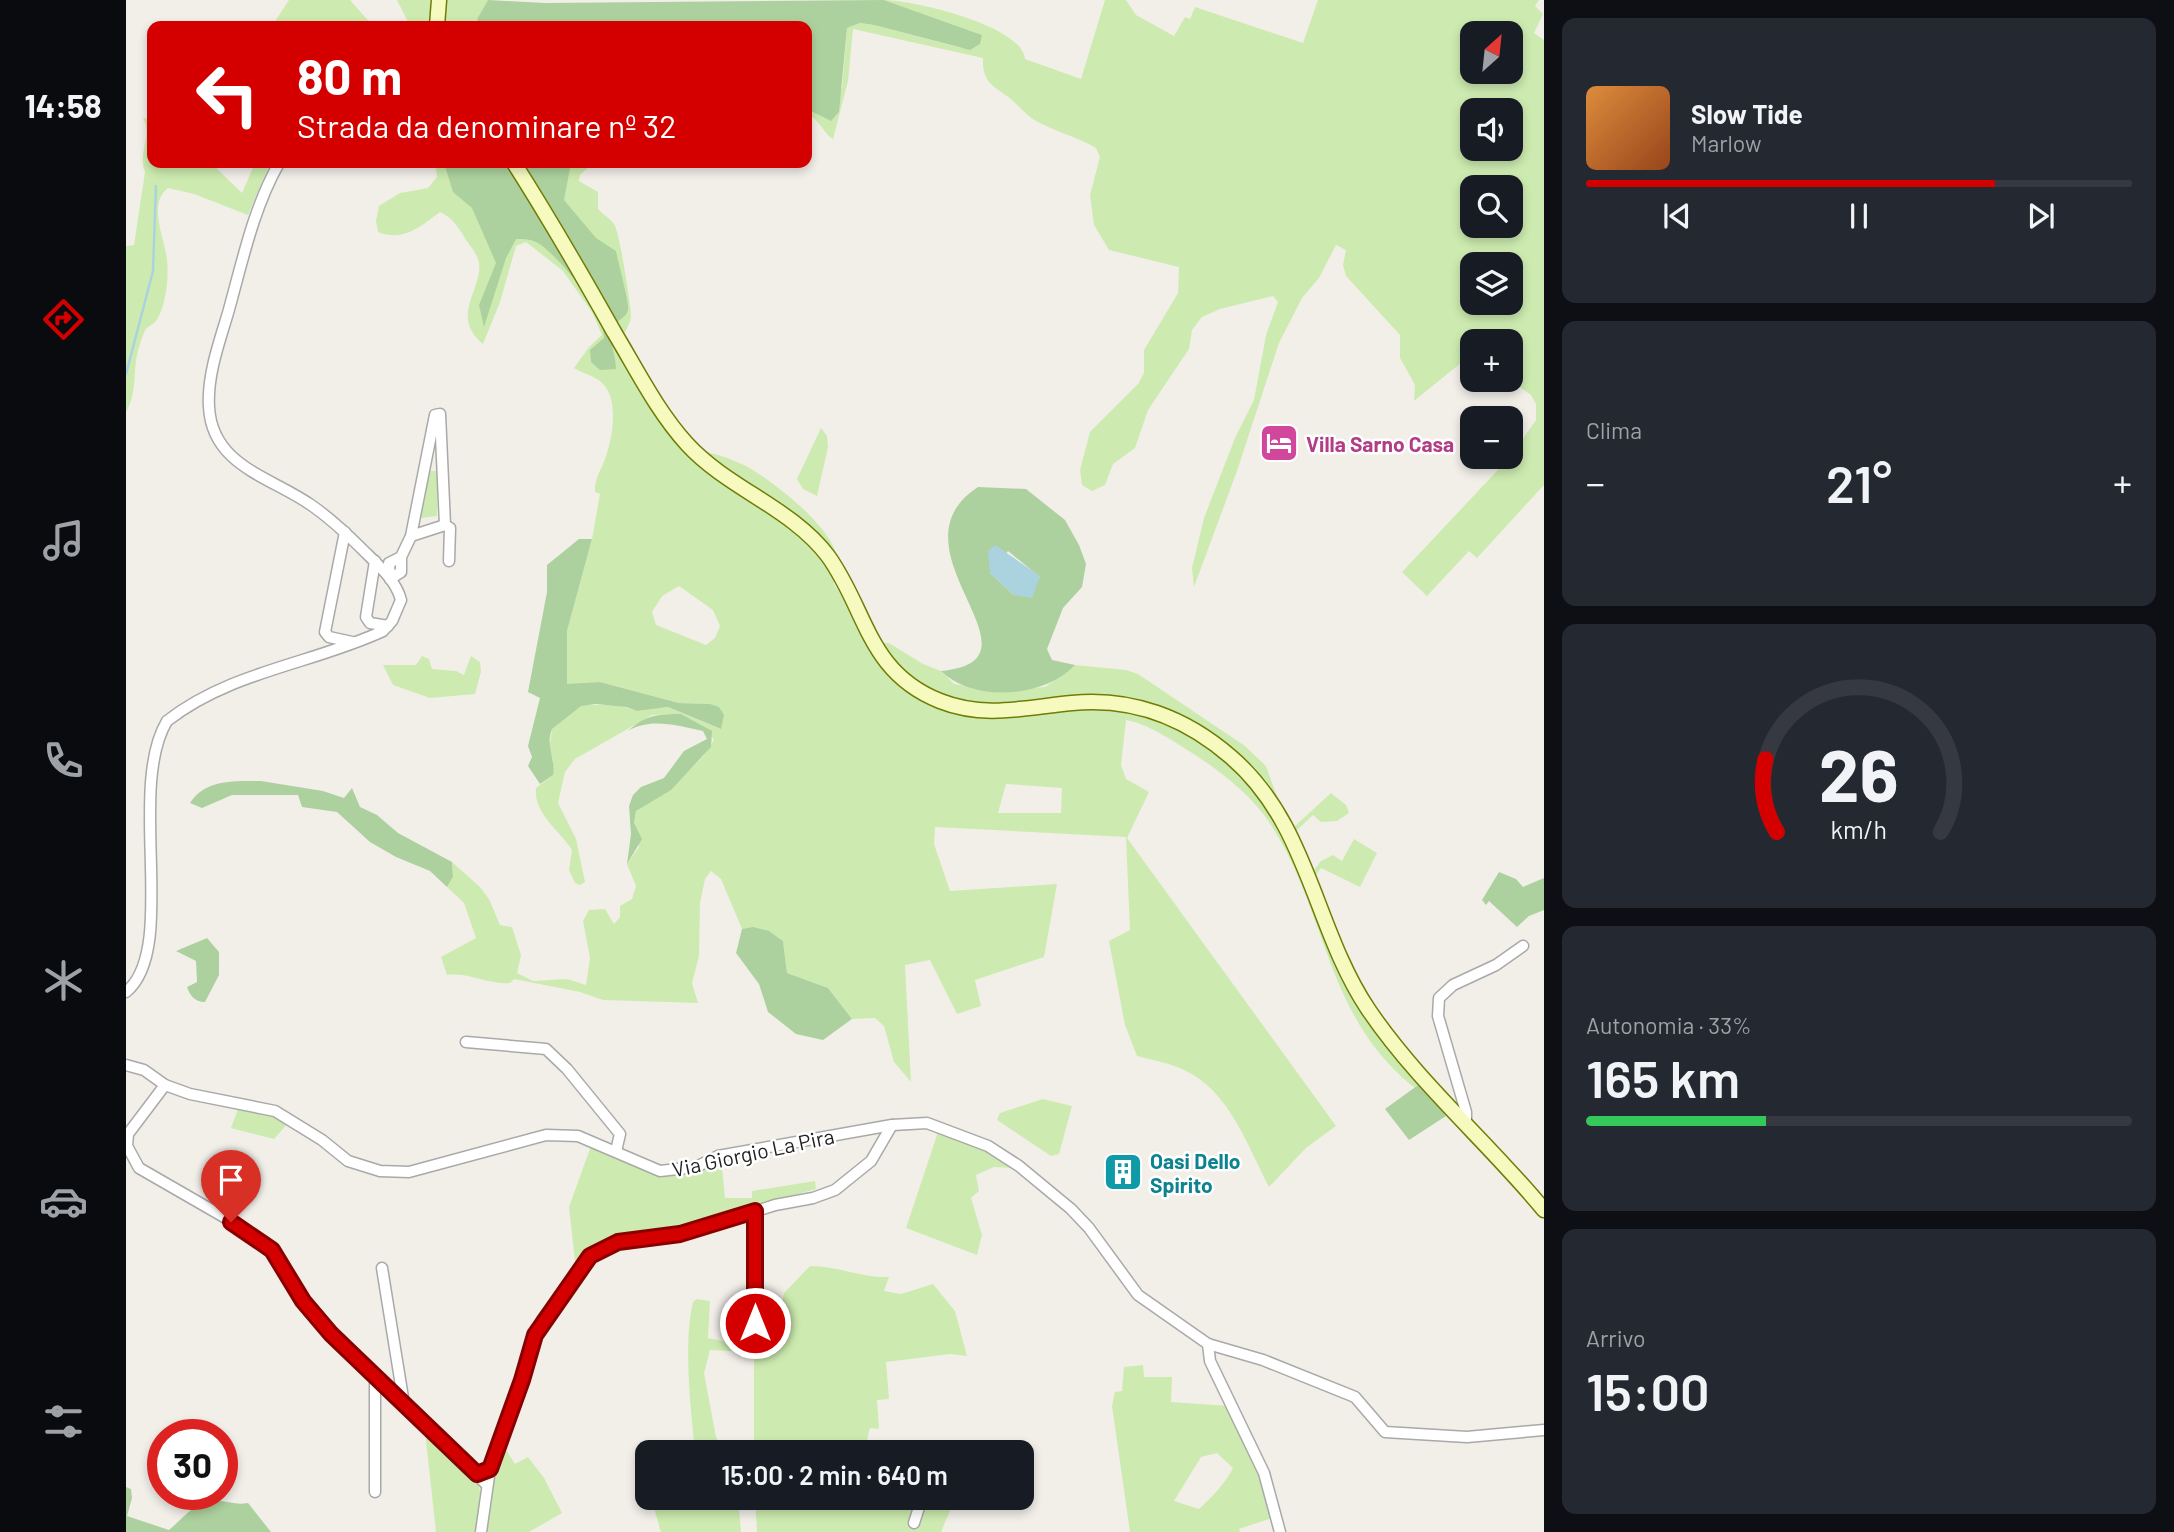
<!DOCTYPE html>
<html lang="it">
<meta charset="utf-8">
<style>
:root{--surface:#171b24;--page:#242831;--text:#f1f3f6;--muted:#9ea1a6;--line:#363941;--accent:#d40000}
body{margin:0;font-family:Barlow,sans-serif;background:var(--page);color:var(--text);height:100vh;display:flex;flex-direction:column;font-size:26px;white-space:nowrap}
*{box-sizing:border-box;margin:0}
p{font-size:23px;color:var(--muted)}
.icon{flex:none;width:38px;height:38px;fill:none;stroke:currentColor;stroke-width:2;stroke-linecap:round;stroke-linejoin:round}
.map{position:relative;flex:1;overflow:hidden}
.drawer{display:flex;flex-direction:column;gap:18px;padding:18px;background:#0d0f14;width:630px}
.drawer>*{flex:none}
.guide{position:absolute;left:21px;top:21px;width:665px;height:147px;border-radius:14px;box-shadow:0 4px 10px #0003;background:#d40000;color:#fff;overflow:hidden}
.needle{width:46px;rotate:27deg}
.controls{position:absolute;left:1334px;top:21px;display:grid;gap:14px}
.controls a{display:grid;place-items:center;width:63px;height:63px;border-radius:14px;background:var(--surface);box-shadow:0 4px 10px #0003;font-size:35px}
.speed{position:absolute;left:21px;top:1419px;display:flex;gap:14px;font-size:35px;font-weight:700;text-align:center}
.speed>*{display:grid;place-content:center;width:91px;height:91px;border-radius:50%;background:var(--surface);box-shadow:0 4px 10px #0003;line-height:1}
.speed .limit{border:10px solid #d22;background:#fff;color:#111}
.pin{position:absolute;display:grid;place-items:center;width:60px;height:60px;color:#fff;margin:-72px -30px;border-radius:50% 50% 50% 0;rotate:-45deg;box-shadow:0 0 7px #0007}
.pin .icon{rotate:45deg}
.me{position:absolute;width:77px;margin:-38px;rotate:0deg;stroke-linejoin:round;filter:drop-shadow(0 0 5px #0008)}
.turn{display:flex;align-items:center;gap:24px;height:147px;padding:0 35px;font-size:32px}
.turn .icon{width:91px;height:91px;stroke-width:2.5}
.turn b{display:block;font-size:49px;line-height:60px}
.big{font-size:52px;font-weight:600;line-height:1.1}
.drawer .card{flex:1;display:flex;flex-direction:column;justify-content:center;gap:10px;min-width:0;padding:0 24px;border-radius:14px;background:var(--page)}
.drawer .dial{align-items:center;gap:0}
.dial svg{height:182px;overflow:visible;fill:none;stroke:var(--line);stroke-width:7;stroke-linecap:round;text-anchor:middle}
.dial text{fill:var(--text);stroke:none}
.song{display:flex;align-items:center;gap:21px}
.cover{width:84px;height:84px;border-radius:10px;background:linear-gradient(135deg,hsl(30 70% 55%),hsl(20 70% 35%))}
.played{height:7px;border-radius:4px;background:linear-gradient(90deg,var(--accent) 75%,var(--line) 75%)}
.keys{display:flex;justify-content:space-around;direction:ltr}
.heat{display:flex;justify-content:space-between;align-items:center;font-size:38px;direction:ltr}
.charge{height:10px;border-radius:5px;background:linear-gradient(90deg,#34c759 33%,var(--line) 0)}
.trip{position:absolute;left:509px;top:1440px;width:399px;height:70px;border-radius:14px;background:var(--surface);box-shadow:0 4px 10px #0003;font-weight:600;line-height:70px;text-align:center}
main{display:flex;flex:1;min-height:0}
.dock{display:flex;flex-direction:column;width:126px;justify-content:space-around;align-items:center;background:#090b0e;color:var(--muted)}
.dock .icon{width:49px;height:49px}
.dock .current{color:var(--accent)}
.dock b{font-size:32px;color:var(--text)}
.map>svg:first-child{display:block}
</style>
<main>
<nav class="dock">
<b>14:58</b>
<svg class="icon current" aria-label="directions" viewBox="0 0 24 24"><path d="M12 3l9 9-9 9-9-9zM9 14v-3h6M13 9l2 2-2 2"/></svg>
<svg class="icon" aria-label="music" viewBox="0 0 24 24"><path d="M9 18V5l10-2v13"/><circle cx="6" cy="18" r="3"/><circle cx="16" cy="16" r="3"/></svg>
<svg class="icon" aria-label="phone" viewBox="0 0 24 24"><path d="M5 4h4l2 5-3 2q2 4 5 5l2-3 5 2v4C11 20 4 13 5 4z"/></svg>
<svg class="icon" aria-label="climate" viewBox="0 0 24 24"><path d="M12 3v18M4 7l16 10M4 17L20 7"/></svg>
<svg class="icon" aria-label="car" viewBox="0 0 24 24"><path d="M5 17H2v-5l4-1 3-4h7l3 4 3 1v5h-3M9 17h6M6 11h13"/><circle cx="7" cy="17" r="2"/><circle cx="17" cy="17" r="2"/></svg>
<svg class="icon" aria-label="filters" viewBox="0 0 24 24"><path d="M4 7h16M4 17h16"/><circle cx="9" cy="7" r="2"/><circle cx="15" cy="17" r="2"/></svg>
</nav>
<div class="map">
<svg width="1418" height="1532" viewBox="0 0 1418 1532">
<rect width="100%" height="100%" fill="#f2efe9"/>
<g fill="#cdebb0" fill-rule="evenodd">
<path d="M163 0H224L247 26H192L180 22 177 26H146Z"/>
<path d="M271 0H304V26H284Z"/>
<path d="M317 0H362L351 19 353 26H315Z"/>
<path d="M758 0C786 0 896 25 899 59L955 79 979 0H1000L1010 15 1048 36 1059 17 1064 19 1069 7 1177 43 1192 0H1413L1409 6 1417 14 1408 33 1418 40V485L1351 558 1343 551 1301 596 1276 572 1384 457 1410 420V404L1405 395 1384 380V341L1364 339 1346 341V354L1288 401 1289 385 1274 358V335L1220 276 1217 265 1220 250 1210 245 1193 278 1176 298 1153 343 1111 471 1068 587 1066 568 1078 518 1109 438 1128 400 1140 335 1152 302 1147 296 1094 309 1076 317 1066 330 1063 349 1022 410 1009 448 987 464 979 485 966 491 956 485 954 470 964 432 1012 384 1018 373V350L1052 293 1053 267 983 250 968 225 964 195 974 157 970 148C952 137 930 132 910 121 898 114 892 104 881 96 865 85 856 80 857 58L727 29 722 81 707 139C697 133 694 120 681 114V109L686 111 716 88 721 28 734 23 748 25 835 48 856 35ZM1346 33H1384V72H1346ZM1346 110H1384V149H1346ZM1346 187H1384V226H1346ZM1346 264H1384V303H1346Z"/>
<path d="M17 118 26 120V163H85L116 193 129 163H144L122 215 68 194 42 188C21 204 39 239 41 260 43 277 40 303 32 318 30 323 24 325 20 329 16 335 13 347 11 355 7 375 11 393 0 412V246L8 245 19 172C11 153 27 137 17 118Z"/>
<path d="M309 163H467L454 175 453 181 472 192V209C477 215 484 218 488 224 493 229 505 306 505 316 505 326 493 338 491 351L524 407 552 446C576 450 598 455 620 466 647 481 710 529 712 562 712 569 709 577 708 584L744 644 763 643 797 664 815 671 828 684 869 691 919 687 949 665 1000 670 1012 674 1119 746 1140 766 1193 915 1295 1083 1289 1088C1199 1018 1202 913 1145 825 1127 796 1094 771 1066 753 1047 741 1023 724 1000 720L995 765 1000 779 1023 792 1001 838 1210 1126 1180 1148 1143 1187C1122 1147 1103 1090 1058 1070 1044 1063 1026 1060 1011 1056L999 1025 983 941 1004 930 1000 837 809 827 808 844 824 891 931 884 918 957 849 980 855 1006 831 1014 804 960 779 965 785 1082 768 1062 758 1026 749 1018 726 1019 702 988 661 973 657 941C643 931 633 926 616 929L595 879 585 871 579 879 574 903 573 956 566 983 572 1003 477 1000 454 992 388 979 384 983C362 985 343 972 321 975L315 957 350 938 338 903 321 887 327 877 326 862 354 887 363 899 374 925 386 927 395 955 391 973 407 981 441 979 460 985 464 958 457 921 463 910 479 909 488 924 494 917V906L506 899 510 886 501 864 513 847 508 823 510 811C531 797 580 762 588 739L555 714 526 715 449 759 439 772 432 803 450 839 459 882 454 885 449 883 443 870 446 850C434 831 407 813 410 788L427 775V759L423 750 426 729 455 705H491L511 711 542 707 594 729 584 704 553 703 474 682 441 685V631L466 539 474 494 469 492C468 478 476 469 480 456 487 436 493 399 476 383 468 375 457 374 448 368L463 347 476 335 466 312 437 271 400 242 390 246 374 302 357 344C323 316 357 289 353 263 351 252 342 244 337 235 331 225 325 217 314 212 294 227 277 242 252 232L250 221 253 206 274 193 302 188 311 177ZM553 586 587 610 594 626 589 638 580 645 530 625 526 612 536 596ZM880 784 936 788 935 813H872Z"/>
<path d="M695 428 701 436 702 447 691 496 677 489 671 479Z"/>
<path d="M304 471H311V516L295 518Z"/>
<path d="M296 656 303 659 306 669 330 671 338 675 345 656 354 662 355 672 349 694 304 698 267 685 257 665H290Z"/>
<path d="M1205 793 1220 805 1223 813 1211 821 1195 822 1187 815 1170 831 1168 827Z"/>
<path d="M1228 839 1251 853 1234 887 1195 868 1190 875 1188 870 1195 861 1207 855 1216 861Z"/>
<path d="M917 1099 946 1106 933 1154 925 1156 871 1120 874 1113Z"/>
<path d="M113 1106 133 1109 163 1122 148 1139 105 1128Z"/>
<path d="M813 1129 851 1143 888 1168 868 1167 850 1175 853 1191 845 1198 856 1235 851 1255 780 1228Z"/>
<path d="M466 1143 533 1173 595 1158 599 1198H626V1191L689 1181 690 1189 603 1213 576 1223 478 1241 449 1261 443 1207Z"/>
<path d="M684 1266C712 1266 735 1278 763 1277L758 1291 775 1294 807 1284 829 1311 841 1356 824 1354 760 1362 763 1399 751 1400 753 1429 744 1428 738 1452H628V1305L656 1304 658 1293Z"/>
<path d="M571 1299 584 1301 582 1338 605 1343V1351L584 1350 578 1373 590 1437 594 1445 608 1448 609 1452H569C565 1411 557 1342 567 1302Z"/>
<path d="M1017 1365 1018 1377H1046L1045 1402 1103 1406 1131 1467 1146 1518 1113 1529 1114 1532H1004L986 1406 989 1392 996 1391 998 1367ZM1091 1453 1107 1468C1099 1484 1086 1497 1073 1509L1048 1501 1075 1457Z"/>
<path d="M299 1431 352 1482 354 1492 351 1532H310Z"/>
<path d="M375 1442 389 1464 402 1457 418 1478 436 1513 403 1532H358L363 1484Z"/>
<path d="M525 1498H612L615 1532H535Z"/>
<path d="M629 1498H827L829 1499 815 1532H631Z"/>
</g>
<g fill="#add19e" fill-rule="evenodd">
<path d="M362 0 419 3 758 0 856 35 854 44 844 50 748 25 734 23 721 28 713 112 705 121 681 109V26H353L351 19Z"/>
<path d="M318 163H445L438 200 470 238 490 251C492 262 504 305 502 310 500 318 492 319 488 326 481 339 490 354 490 369L474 370 465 362 464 350 478 338C479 313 433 256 412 243 405 239 398 239 390 239L380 258 358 327 353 305 370 263 346 208 327 192Z"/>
<path d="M852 487 900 489 939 520 953 545 960 564 956 587 937 608 921 649 926 660 949 665C919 698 847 703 815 671 929 660 757 549 852 487ZM882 551 914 577 888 595 864 573Z"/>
<path d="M453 539H466L441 631V684L474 682 553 703 584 704 593 707 598 715 595 729 542 707 511 711 500 707 470 704 455 706 426 729C419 746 430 759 427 775L414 784 402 766 406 757 402 746 414 698 402 692 421 592V565Z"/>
<path d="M555 714 586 731 585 747 545 790 510 811 508 823 516 839 501 864 505 834 503 806 507 795 515 787 538 778 558 751 581 739 577 731C552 726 525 717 502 731 519 715 532 714 555 714Z"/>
<path d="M135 781 197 791 218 798 226 788 234 807 251 815 272 833 326 862 327 877 321 887 304 871 270 857 244 842 211 812 176 807 172 795H106L76 808 64 803C79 779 109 781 135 781Z"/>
<path d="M1373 872 1390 879 1397 887 1418 878V910L1403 916 1391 927 1363 901 1360 905 1356 900Z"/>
<path d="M627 927 643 931 657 941 661 973 702 988 726 1019 697 1040 670 1034 642 1012 633 984 610 953 616 929Z"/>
<path d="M81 938 93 952V975L79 1002C68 1002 64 995 61 987L71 982 70 961 50 951Z"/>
<path d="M1295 1083 1320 1116 1283 1140 1259 1109Z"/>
<path d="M0 1487 5 1489 6 1498 1 1516 43 1530C59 1517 70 1499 94 1501 105 1502 111 1505 122 1503L145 1532H0Z"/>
</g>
<path fill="#aad3df" d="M869 545 914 576 906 598 888 595 864 573 862 551Z"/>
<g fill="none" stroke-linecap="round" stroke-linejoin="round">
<path stroke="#aad3df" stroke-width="2.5" d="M0 374 27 271 30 186"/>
<g stroke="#a9a9a9" stroke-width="13">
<g id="street">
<path d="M319 525 324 528 323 561"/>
<path d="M219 532 199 632 203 637 226 642"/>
<path d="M275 557 263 563 264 579 275 572V557L285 536 309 415 314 414 319 525 285 536"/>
<path d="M249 561 240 617 244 623 262 626"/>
<path d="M0 992C53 949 0 789 41 721 105 671 186 664 257 631L266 621 275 600C270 580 251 564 237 550 221 534 204 518 185 505 145 477 86 466 83 407 81 376 93 343 102 313 116 263 127 209 153 163"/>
<path d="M340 1042 420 1049 441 1069 494 1134 490 1151"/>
<path d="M0 1065 18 1070 39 1085 64 1094 149 1111 196 1140 222 1161 254 1171 283 1172 420 1135 452 1136 534 1171 570 1167 592 1156 766 1125 801 1123 862 1146 893 1166 945 1209 963 1228 1012 1295 1082 1344 1137 1360 1229 1397 1259 1432 1341 1437 1418 1430"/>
<path d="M39 1085 2 1134 1 1146 13 1168 105 1221 146 1250 177 1301 205 1334 360 1484"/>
<path d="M1340 1125V1112L1312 1016 1313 998 1327 985 1370 965 1397 946"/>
<path d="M629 1211V1323"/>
<path d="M256 1268 278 1404"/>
<path d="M1082 1344 1084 1361 1138 1473 1154 1532"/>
<path d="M249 1492V1377"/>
<path d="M788 1523 796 1498"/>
<path d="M355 1532 364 1469 396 1380 402 1352 416 1320 464 1256 492 1242 579 1228 649 1205 687 1198 709 1190 745 1161 766 1125"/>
</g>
</g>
<g stroke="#707d05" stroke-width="17">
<g id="secondary">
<path d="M311 26 313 0"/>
<path d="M388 163C423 218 456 275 488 332 511 370 531 411 561 444 601 488 666 508 702 556 741 610 741 672 814 701 859 719 901 707 946 703 1006 697 1060 718 1105 757 1183 824 1188 928 1242 1009 1292 1083 1362 1142 1418 1210"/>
</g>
</g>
<use href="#street" stroke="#fff" stroke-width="10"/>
<use href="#secondary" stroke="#f7fabf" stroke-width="14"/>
</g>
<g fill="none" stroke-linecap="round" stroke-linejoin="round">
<g stroke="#8a0000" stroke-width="18">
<path id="route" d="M105 1222 146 1250 177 1301 205 1334 351 1474 364 1469 396 1380 409 1335 464 1256 492 1242 554 1234 629 1211V1323"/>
</g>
<use href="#route" stroke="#d40000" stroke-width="12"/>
</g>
<defs>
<g id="hotel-square" transform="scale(2.0125)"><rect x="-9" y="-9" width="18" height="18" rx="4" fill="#d1479c" stroke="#fff"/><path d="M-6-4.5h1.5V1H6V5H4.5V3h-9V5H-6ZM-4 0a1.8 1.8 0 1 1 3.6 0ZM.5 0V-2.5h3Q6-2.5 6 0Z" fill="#fff"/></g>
<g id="building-square" transform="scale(2.0125)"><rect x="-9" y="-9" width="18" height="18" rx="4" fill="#0f9aa8" stroke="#fff"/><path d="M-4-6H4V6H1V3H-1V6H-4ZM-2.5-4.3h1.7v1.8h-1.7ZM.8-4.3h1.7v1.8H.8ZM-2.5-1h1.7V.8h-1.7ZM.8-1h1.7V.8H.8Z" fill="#fff"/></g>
</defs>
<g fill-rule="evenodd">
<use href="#hotel-square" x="1153" y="443"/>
<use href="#building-square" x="997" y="1172"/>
</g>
<g text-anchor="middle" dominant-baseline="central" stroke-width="5" stroke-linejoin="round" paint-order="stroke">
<g font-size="21" font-weight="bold" fill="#b23c85" stroke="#fff" text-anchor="start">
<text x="1180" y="443">Villa Sarno Casa</text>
</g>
<g font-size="21" fill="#222" stroke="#fff">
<text transform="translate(627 1152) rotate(-12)">Via Giorgio La Pira</text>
</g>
<g font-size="21" font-weight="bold" fill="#0d838f" stroke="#fff" text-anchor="start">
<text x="1024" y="1160">Oasi Dello<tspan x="1024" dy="24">Spirito</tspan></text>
</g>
</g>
</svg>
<div class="controls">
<a><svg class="needle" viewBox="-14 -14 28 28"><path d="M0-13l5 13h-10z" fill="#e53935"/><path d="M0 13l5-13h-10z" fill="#9ea1a6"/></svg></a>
<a><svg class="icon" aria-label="sound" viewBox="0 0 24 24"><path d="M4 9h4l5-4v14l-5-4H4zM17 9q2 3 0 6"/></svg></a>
<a><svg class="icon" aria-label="search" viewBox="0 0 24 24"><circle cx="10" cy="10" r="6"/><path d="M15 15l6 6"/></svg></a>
<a><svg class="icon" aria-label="layers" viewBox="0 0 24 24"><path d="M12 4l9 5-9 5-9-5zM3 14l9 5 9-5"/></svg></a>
<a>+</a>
<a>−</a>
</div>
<div class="speed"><div class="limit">30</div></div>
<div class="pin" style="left:105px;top:1222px;background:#d93025"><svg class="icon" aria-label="arrive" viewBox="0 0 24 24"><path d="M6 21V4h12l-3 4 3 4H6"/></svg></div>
<svg class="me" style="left:629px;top:1323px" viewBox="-20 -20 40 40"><circle r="17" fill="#d40000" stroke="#fff" stroke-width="3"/><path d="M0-11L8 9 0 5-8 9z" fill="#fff"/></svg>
<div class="trip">15:00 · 2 min · 640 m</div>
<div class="guide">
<div class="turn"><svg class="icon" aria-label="left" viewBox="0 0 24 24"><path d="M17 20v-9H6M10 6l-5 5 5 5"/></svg><div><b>80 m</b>Strada da denominare nº 32</div></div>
</div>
</div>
<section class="drawer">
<div class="card">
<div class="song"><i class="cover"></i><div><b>Slow Tide</b><p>Marlow</p></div></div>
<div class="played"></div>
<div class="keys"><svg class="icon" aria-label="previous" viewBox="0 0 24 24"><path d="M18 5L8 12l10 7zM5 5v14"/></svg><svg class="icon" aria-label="pause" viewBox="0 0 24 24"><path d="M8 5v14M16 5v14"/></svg><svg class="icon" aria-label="next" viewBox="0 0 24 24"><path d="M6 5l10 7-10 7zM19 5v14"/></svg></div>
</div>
<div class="card"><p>Clima</p>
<div class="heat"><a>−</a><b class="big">21°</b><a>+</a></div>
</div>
<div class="card dial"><svg viewBox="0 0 100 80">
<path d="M14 69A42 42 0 1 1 86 69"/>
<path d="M14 69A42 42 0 0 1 9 37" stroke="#d40000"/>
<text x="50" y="56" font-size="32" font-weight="700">26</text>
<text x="50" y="72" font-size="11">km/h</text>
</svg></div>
<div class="card"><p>Autonomia · 33%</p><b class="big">165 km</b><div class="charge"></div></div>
<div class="card"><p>Arrivo</p><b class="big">15:00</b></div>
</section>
</main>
